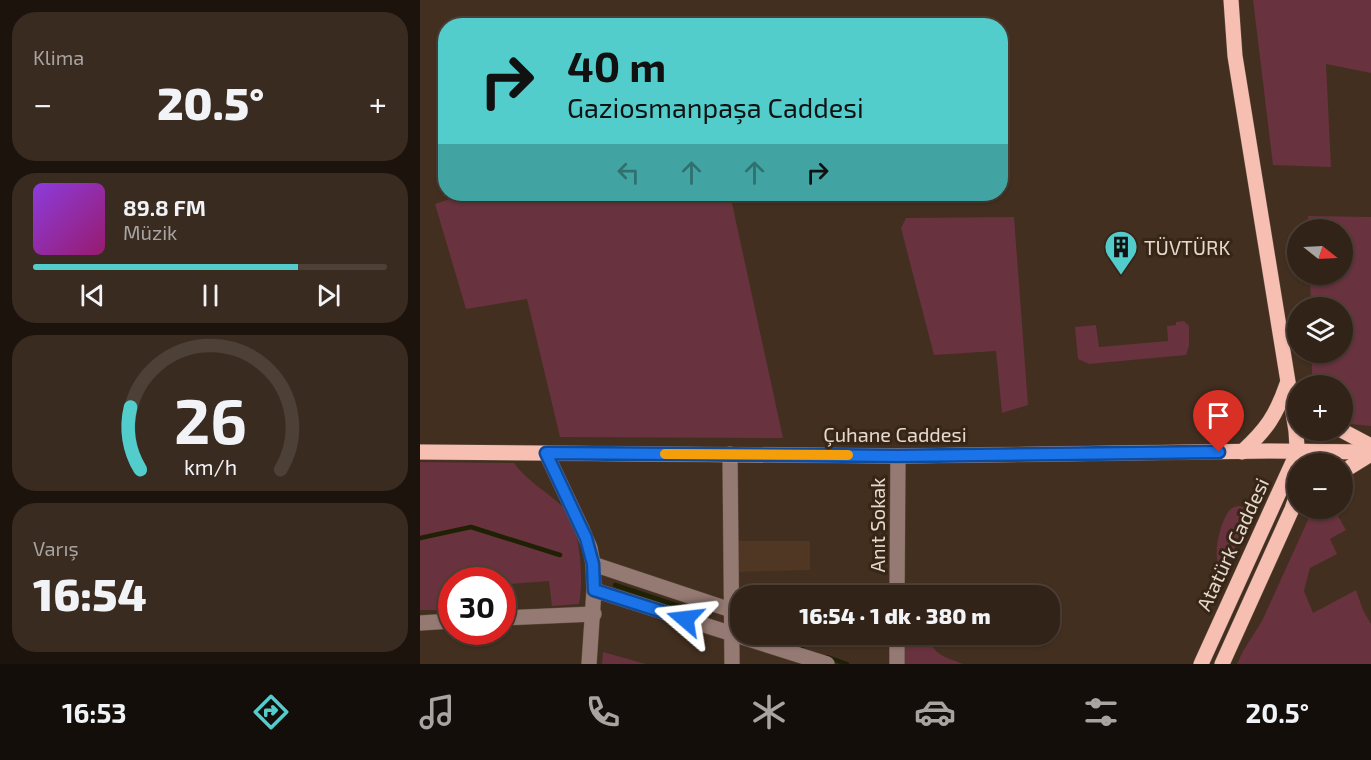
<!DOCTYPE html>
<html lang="tr">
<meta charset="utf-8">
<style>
:root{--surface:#322318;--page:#3a2b21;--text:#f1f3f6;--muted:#a8a4a2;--line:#4d4037;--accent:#52cdcc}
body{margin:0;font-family:"Exo 2",sans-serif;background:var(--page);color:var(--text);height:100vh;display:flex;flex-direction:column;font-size:22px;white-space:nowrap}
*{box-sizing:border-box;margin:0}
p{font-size:20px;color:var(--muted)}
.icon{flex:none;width:33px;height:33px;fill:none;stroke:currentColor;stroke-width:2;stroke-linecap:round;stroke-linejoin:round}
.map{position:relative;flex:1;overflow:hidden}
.sheet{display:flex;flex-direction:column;gap:12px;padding:12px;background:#1c130d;width:420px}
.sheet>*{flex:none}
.guide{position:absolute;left:18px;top:18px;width:570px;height:183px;border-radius:24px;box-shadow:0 2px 4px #0004,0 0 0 2px var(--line);background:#52cdcc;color:#111;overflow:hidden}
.needle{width:39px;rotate:108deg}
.tools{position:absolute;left:867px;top:219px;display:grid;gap:12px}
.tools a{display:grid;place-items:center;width:66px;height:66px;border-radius:50%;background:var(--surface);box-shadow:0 2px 4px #0004,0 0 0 2px var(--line);font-size:30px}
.speed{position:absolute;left:18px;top:567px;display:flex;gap:12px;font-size:30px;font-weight:700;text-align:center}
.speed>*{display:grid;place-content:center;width:78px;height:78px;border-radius:50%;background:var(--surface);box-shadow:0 2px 4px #0004,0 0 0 2px var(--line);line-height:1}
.speed .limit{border:9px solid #d22;background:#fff;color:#111}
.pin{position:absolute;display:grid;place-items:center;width:51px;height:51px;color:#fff;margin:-62px -26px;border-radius:50% 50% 50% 0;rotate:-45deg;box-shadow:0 0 6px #0007}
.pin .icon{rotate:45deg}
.me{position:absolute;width:66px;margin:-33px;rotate:287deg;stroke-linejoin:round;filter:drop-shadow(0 0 4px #0008)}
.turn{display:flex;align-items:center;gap:21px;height:126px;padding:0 30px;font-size:27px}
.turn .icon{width:78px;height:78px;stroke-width:2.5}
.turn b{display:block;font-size:42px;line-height:51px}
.lanes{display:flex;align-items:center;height:57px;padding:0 30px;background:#0003;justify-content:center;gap:30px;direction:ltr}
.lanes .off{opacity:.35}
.big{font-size:45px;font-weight:800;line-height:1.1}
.sheet .card{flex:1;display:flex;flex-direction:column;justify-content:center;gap:9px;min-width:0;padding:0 21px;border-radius:24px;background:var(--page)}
.sheet .dial{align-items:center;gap:0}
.dial svg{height:156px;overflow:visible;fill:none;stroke:var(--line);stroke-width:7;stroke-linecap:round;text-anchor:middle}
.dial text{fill:var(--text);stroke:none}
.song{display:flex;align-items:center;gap:18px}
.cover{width:72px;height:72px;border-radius:9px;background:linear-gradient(135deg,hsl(270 70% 55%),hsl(320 70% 35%))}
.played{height:6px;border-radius:3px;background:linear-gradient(90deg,var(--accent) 75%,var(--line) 75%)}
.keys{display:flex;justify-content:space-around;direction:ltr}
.heat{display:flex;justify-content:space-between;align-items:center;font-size:33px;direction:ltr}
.trip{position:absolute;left:310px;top:585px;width:330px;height:60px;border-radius:24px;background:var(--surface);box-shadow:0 2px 4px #0004,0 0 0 2px var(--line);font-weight:800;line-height:60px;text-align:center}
.menu{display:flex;height:96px;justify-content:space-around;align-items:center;background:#140e0a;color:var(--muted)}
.menu .icon{width:42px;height:42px}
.menu .on{color:var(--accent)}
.menu b{font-size:27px;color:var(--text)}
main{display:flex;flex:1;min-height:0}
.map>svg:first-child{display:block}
</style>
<main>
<section class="sheet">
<div class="card"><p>Klima</p>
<div class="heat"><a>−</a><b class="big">20.5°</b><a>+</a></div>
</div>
<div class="card">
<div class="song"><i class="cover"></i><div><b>89.8 FM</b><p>Müzik</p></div></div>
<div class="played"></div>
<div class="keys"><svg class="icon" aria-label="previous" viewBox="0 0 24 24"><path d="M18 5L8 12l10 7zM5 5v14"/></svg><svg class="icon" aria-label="pause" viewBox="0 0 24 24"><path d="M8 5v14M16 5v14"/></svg><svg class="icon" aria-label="next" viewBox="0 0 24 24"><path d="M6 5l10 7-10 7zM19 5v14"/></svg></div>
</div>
<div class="card dial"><svg viewBox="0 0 100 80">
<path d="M14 69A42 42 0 1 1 86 69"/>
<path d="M14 69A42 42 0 0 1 9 37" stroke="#52cdcc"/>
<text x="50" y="56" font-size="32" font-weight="700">26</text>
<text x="50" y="72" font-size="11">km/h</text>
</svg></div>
<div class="card"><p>Varış</p><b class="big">16:54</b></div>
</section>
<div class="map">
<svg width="951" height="664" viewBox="0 0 951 664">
<rect width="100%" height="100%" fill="#422f20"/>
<path fill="#503723" d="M317 541H390V570L316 572Z"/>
<g fill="#68323e">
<path d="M833 0H951V73L906 64 911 167 853 165Z"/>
<path d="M53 194H310L363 438 140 437 107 299 46 309 15 204 33 198Z"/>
<path d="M888 216 951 217V426L931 424 923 420 922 386 895 385 892 378V353L922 352V308L891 307 890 275 922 274V230L889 229Z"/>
<path d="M594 217 608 405 582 413 576 351 514 355 481 228 486 218Z"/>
<path d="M764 321 769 326V346L766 355 669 364 658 359 655 327 676 325 679 347 748 341 747 326 756 325V322Z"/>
<path d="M0 462 94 463C107 481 126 491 142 506 161 525 164 579 159 604L132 606 129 581 90 584 91 608H83L82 580H32L31 610H0Z"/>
<path d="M819 506 827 508 826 512 809 567C805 567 803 567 800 565 791 556 802 517 810 510 813 507 814 507 819 506Z"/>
<path d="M898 508 914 509 926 530 910 539 917 554 890 568 884 591 893 613 936 590 943 610 951 624V664H817L823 651 842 621 892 511Z"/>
<path d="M486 634 509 635C512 656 526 657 543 664H481Z"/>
<path d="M183 652 226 664H182Z"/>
</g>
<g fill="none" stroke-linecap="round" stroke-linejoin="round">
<g stroke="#1e2104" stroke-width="4.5">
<path d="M0 538 51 527 140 555"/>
<path d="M195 585 286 615"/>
<path d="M342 634 382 648"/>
<path d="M407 657 427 664"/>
</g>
<g stroke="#5f4e40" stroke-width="16">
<g id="minor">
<path d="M126 453 162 529 170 548 173 564 174 590 169 664"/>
<path d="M310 454 312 664"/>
<path d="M173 564 311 610"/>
<path d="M174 590 407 664"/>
<path d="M477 596 478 456"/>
<path d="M82 618 174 614"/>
<path d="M0 623 32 621"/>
<path d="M477 664V634"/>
</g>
</g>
<g stroke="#5f4e40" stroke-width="16">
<g id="major">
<path d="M811 0 815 56 876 431 878 464"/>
<path d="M921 430 951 446"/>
<path d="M0 452 478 456 849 451 951 452"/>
<path d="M822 452C846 430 856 416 867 384"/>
<path d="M922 472 951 454"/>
<path d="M781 664 877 453"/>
<path d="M802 664 872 509 878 492"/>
</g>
</g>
<use href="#minor" stroke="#957a73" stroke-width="15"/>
<use href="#major" stroke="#f6bfb2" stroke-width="15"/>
</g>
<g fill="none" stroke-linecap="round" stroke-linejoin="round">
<g stroke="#114b97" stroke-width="15">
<path id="route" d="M265 619 174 590 173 564 166 538 126 453 478 456 799 452"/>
</g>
<use href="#route" stroke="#1a73e8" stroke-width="10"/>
<path stroke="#f59e0b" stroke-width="10" d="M245 454 428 455"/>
</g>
<defs>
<g id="building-pin" transform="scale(1.725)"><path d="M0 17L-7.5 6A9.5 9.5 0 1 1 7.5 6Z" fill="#52cdcc" stroke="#372516"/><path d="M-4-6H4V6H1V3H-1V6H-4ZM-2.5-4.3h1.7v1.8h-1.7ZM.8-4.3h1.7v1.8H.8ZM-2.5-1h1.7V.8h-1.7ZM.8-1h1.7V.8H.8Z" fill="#111"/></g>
</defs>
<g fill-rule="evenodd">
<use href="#building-pin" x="701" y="247"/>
</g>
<g text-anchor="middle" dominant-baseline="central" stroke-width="6" stroke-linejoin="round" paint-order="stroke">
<g font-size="20" fill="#e5d9cf" stroke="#372516" text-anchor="start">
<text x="724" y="247">TÜVTÜRK</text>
</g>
<g font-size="20" fill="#e5d9cf" stroke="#372516">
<text x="475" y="434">Çuhane Caddesi</text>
<text transform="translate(457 525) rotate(-90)">Anıt Sokak</text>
<text transform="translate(812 544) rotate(-65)">Atatürk Caddesi</text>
</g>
</g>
</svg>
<div class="tools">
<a><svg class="needle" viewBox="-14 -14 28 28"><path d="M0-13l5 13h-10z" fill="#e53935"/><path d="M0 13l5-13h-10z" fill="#a8a4a2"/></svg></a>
<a><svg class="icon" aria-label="layers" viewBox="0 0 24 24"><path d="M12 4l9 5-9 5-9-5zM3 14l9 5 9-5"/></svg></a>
<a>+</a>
<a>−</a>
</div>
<div class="speed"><div class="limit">30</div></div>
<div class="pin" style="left:799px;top:452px;background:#d93025"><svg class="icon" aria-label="arrive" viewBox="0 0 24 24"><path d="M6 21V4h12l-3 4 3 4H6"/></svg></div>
<svg class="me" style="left:265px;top:619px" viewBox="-20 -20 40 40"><path d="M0-17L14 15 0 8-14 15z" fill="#1a73e8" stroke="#fff" stroke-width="4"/></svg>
<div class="trip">16:54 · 1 dk · 380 m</div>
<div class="guide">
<div class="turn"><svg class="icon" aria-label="right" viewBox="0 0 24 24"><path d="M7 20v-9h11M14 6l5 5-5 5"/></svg><div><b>40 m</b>Gaziosmanpaşa Caddesi</div></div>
<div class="lanes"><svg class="icon off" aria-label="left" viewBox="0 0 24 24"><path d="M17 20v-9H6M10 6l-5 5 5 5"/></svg><svg class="icon off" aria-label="ahead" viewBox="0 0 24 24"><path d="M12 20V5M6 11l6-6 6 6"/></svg><svg class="icon off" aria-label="ahead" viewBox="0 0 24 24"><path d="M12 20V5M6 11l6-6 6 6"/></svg><svg class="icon" aria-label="right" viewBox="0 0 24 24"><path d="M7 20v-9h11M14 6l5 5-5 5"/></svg></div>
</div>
</div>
</main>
<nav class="menu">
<b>16:53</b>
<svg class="icon on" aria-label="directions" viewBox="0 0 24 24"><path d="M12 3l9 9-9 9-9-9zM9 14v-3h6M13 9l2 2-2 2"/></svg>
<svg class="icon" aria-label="music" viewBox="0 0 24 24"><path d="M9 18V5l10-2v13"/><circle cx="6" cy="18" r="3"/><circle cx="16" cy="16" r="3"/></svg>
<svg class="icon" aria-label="phone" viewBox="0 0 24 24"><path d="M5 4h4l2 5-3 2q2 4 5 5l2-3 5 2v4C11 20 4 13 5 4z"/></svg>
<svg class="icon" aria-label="climate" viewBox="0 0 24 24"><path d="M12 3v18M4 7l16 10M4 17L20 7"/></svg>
<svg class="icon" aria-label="car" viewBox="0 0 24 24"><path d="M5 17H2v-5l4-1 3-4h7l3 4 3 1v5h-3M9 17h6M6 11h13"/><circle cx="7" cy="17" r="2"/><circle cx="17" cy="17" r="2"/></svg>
<svg class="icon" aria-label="filters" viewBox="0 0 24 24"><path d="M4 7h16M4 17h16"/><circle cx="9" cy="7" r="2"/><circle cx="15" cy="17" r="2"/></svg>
<b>20.5°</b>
</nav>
